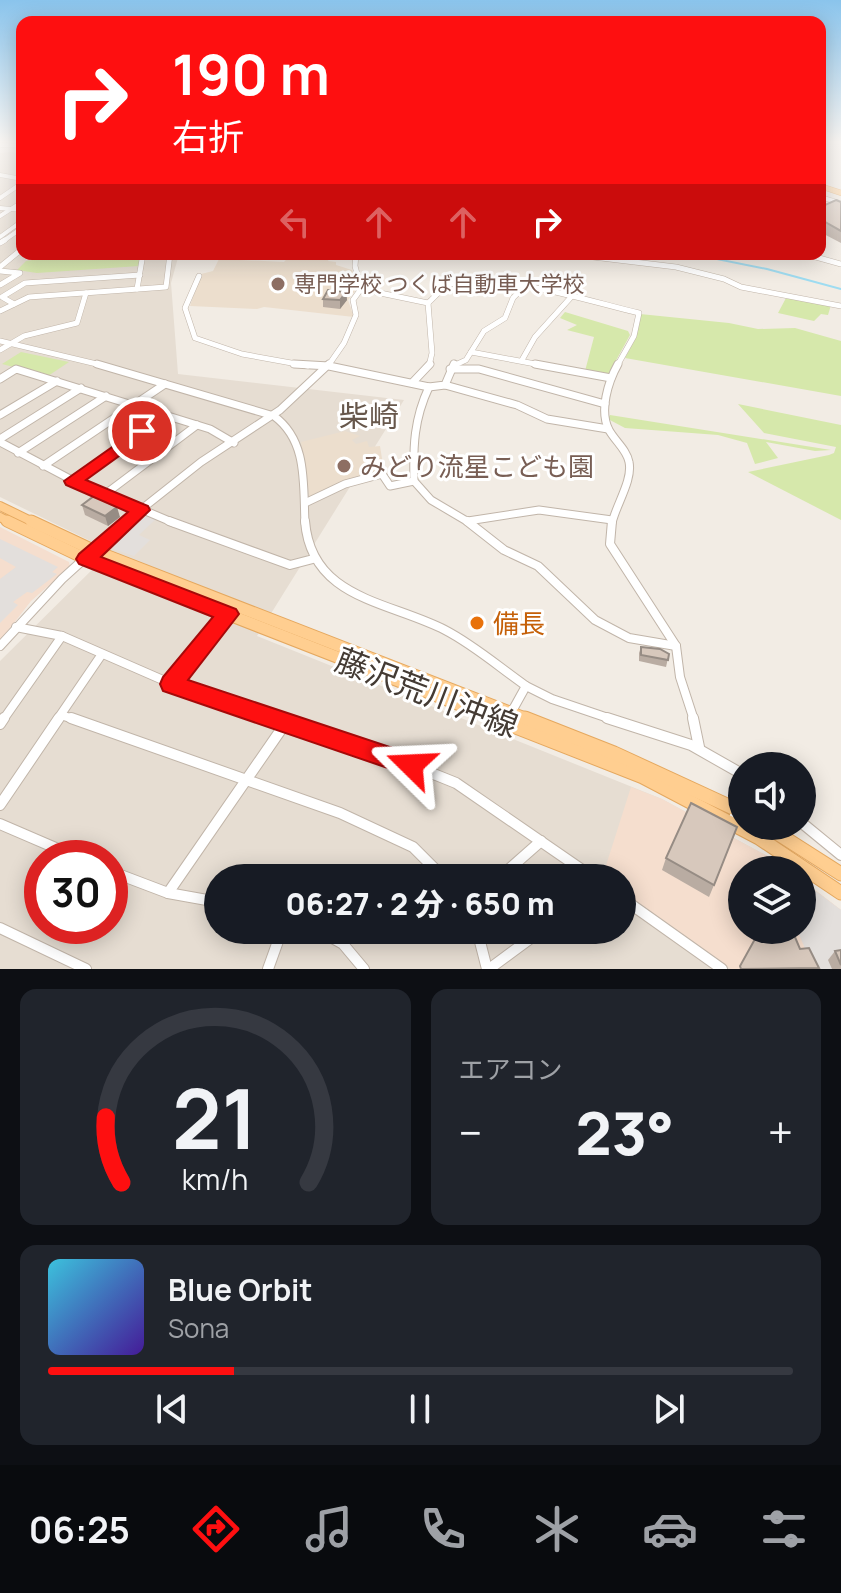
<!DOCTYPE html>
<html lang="ja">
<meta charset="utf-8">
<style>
:root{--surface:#171b24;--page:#20242c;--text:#f1f3f6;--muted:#9ea1a6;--line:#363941;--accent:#fe0f10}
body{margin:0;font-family:Manrope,"Noto Sans JP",sans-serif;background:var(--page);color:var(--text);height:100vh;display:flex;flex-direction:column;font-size:30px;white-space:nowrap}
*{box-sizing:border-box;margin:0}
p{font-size:26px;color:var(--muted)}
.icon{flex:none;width:44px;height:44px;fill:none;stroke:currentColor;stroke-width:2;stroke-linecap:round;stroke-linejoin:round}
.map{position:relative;height:969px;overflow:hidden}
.drawer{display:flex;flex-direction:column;gap:20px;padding:20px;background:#0d0f14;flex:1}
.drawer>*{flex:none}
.guide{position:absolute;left:16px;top:16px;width:810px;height:244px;border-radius:16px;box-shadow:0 4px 20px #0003;background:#fe0f10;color:#fff;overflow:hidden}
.tools{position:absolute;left:728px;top:752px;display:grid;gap:16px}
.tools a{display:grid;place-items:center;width:88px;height:88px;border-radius:50%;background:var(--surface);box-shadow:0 4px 20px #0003;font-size:40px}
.speed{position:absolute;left:24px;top:840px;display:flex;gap:16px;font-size:40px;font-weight:700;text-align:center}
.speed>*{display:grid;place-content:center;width:104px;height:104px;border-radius:50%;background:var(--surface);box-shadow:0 4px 20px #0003;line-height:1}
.speed .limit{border:12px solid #d22;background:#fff;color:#111}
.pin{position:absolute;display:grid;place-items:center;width:68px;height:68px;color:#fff;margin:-34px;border:4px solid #fff;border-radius:50%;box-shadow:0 2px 8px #0007}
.me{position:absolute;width:88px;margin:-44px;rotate:291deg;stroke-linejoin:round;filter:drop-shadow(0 0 6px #0008)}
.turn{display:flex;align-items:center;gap:28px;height:168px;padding:0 24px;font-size:36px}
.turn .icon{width:104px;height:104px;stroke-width:2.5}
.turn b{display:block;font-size:56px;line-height:68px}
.lanes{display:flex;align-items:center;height:76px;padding:0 24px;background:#0003;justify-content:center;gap:40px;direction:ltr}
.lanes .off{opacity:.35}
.big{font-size:60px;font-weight:800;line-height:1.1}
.drawer .widget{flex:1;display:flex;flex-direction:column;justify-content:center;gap:12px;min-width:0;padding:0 28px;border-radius:16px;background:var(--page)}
.drawer .dial{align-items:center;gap:0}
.dial svg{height:208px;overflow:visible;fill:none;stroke:var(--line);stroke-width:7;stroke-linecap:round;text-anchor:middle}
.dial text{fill:var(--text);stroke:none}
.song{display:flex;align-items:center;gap:24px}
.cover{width:96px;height:96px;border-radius:12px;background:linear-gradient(135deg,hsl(190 70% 55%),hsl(260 70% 35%))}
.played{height:8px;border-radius:4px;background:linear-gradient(90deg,var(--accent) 25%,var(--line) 25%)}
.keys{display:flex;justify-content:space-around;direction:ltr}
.heat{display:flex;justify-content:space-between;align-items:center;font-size:44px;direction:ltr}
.drawer .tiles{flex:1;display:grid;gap:20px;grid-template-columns:1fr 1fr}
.widget:last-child{grid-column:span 2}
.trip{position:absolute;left:204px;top:864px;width:432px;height:80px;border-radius:40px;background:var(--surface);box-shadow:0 4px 20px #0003;font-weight:800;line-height:80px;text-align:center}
.dock{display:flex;height:128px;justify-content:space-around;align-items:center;background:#090b0e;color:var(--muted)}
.dock .icon{width:56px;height:56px}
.dock .selected{color:var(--accent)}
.dock b{font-size:36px;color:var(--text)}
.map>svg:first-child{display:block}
</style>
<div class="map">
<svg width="841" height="969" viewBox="0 0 841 969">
<rect width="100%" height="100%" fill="#f2ece4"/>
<path fill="#e6ddd2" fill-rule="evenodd" d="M10 152 22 153V254H179L171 283 178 374 404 400 257 636 662 799 773 859 788 870H742V930H802V880L841 910V969H0V661L111 551 0 497V153ZM42 858H110V926H42ZM218 878H622V930H218Z"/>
<g fill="#f5dece">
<path d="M0 527 69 562 70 567 31 601 0 641Z"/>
<path d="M631 787 662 799 773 859 788 870H742V930H802V880L841 910V928L822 960 826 969H731L622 891V878H602Z"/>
</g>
<g fill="#ecdecd">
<path d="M291 254 330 257 328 261 336 262V265L352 270 359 286 348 300 354 317 264 307 257 309 190 306 201 274 213 271 219 259 284 262Z"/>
<path d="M345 431 360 436 352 440 356 444 367 441 369 447 380 446 384 471 364 475 310 499 301 442Z"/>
</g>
<g fill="#d6e8ab">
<path d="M69 254 134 259V254H140L139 266 37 273 17 270 26 261Z"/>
<path d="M786 298 831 305 828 315 821 314 814 321 778 313Z"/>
<path d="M565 312 628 331 630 335 608 375 585 371 594 337 567 330 577 325 560 318Z"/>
<path d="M640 314 729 323 758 329 795 328 841 341V396L625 358 636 337Z"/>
<path d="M21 352 69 362 48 376 2 364Z"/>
<path d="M738 404 841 425V520L748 472 829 455 834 453 836 447 764 433Z"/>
<path d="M610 415 831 450 815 451 766 442 778 458 755 464 747 443 718 435 625 428 608 419Z"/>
</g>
<g fill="#e3dfdc">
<path d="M147 515 156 519 139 535 150 540 134 556 113 549 112 544Z"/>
<path d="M0 539 58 567 52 572 57 574 32 593 27 592 13 602 18 605 0 623V579L16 567 0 558Z"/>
<path d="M802 881 841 910V958L829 960 832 969H814L797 930H802Z"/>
</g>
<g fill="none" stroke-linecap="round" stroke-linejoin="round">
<path stroke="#9edcf1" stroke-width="2" d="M692 254 767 269 841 289"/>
<g stroke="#c1b5a9" stroke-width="5">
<g id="minor-far4">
<path d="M0 145 22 146"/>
<path d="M0 175 22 179"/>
<path d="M820 197 841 203"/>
<path d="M0 198 22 183"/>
<path d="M0 208 22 210"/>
<path d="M0 216 22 202"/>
<path d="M0 237 22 221"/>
<path d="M2 242 22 228"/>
</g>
</g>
<g stroke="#c1b5a9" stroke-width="6">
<g id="minor-far3">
<path d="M0 243 5 240"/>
<path d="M568 254 676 267 724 279 741 287 841 306"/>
<path d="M805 254 841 264"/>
<path d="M0 267 22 249"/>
<path d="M0 271 20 273 0 285"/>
<path d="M199 276 185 308 195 338 242 354 308 366"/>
<path d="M137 289 143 254"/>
<path d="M361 289 428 303C435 297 443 286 451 284 501 272 588 301 639 313L634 336 617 366"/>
<path d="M428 303 432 353 429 366"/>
<path d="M14 304 2 297 25 283 140 275"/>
<path d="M0 311 29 297 166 287 170 254"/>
<path d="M0 341 105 366"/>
<path d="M0 350 24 336 77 323 86 293"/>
<path d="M471 352 546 366"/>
<path d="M522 360 535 337 572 296"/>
<path d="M328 366 344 343 356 315 353 300 361 289 355 266 356 254"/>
<path d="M453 366 466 360 484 331 505 318 513 298 524 287"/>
</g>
</g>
<g stroke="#c1b5a9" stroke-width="9">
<g id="minor-far2">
<path d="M97 364 274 416C308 441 303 484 305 523"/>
<path d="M294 364 329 366 429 387 445 385 454 364"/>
<path d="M535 364 611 378"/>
<path d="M450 369H479L605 404"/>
<path d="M0 379 16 369 210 429 234 443"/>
<path d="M413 382 430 364"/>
<path d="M445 385 517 405 547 419 608 429"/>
<path d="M429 387C414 419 413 446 414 481L431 500 470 523"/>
<path d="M0 415 57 381"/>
<path d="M0 439 81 388"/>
<path d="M0 442 70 479 174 523"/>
<path d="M18 453 106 396"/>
<path d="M43 466 165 384"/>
<path d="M73 481 165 415"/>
<path d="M104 495 197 425"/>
<path d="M305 503 345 484 382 474 390 486 414 481"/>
<path d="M468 521 539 510 612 520"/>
<path d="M124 523 201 462 280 410 329 364"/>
<path d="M612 523C616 505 633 480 629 462 627 450 615 441 609 430 599 411 608 382 618 364"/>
</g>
</g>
<g stroke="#c1b5a9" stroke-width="10">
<g id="minor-far1">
<path d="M169 521 290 565 313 559"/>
<path d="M305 521C311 599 388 601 445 630 474 645 499 667 526 686L511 713"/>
<path d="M467 521 504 550 538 566 595 620 629 638 676 646"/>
<path d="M612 521 610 544 676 646 680 677 694 720"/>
<path d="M16 627 62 636 172 684 282 720"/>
<path d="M0 646 62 579 126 521"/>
<path d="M172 684 228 614"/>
<path d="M526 686 552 699 614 720"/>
<path d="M61 715 76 720"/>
<path d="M3 720 62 636"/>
<path d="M57 720 102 654"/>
</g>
</g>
<g stroke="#c1b5a9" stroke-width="12">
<g id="minor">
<path d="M71 718 340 813 413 847 444 878"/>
<path d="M276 718 389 756 456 783 594 878"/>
<path d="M607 718 691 745 742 774"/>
<path d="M693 718 699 747"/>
<path d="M0 724 4 718"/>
<path d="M0 805 59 718"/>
<path d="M732 823 742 799"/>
<path d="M802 823 841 855"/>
<path d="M0 824 79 858"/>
<path d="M110 871 168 893 218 902"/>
<path d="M499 878 541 841"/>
<path d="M168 893 287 721"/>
<path d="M622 898 722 969"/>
<path d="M0 928 86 969"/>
<path d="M318 930 343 944 364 969"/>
<path d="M477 930 487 969"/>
<path d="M268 969 282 930"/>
<path d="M489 969 542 930"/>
</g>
</g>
<g stroke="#e5a85f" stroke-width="6">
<path id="major-far3" d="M820 186 841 193"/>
</g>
<g stroke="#e5a85f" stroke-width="10">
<g id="major-far2">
<path d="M0 506 35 523"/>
<path d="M0 517 11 523"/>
</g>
</g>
<g stroke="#e5a85f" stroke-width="13">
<g id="major-far1">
<path d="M7 521 86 559 498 720"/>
<path d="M31 521 95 551 530 720"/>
</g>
</g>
<g stroke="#e5a85f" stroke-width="15">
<g id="major">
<path d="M493 718 643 777 759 838 841 893"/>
<path d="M525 718 614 753 742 812"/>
<path d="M766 826 841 874"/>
</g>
</g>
<use href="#minor-far4" stroke="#fff" stroke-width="4"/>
<use href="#minor-far3" stroke="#fff" stroke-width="5"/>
<use href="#minor-far2" stroke="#fff" stroke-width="7"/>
<use href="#minor-far1" stroke="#fff" stroke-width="8"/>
<use href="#minor" stroke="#fff" stroke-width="10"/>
<use href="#major-far3" stroke="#ffce90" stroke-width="5"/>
<use href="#major-far2" stroke="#ffce90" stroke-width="8"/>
<use href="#major-far1" stroke="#ffce90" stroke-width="11"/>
<use href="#major" stroke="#ffce90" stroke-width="13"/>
</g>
<g fill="#b9aca2">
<path d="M841 202V243L820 232V205L823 206Z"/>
<path d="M346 292 347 300 340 309 323 307V299Z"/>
<path d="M82 505 120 517 108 526 85 515Z"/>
<path d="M641 647 669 654 666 667 639 661V653Z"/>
<path d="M666 858 714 885 709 897 662 870Z"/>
<path d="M841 950V969H832L828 960 835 951Z"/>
</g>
<g fill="#968c84">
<path d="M346 292 347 300 340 309V300Z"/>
<path d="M117 507 120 517 108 526 105 516Z"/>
</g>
<g fill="#d7c8bc" stroke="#968c84" stroke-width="2">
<path d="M836 200 841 202V231L820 219V205L823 206Z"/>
<path d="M328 290 346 292 340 300 323 299Z"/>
<path d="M94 496 117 507 105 516 82 505Z"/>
<path d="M641 647 660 649 669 654 668 660 641 655Z"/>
<path d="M691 803 737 827 714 885 666 858Z"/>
<path d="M760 930H792L800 949 809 948 819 968 741 969 740 966Z"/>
<path d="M841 950V965L835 951Z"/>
</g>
<linearGradient id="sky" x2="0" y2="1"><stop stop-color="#8ac4ec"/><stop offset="0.51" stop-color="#f9f6f3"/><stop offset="1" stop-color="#f9f6f3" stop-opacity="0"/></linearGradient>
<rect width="841" height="278" fill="url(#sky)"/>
<path fill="#fe0f10" stroke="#a50a0a" stroke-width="2" d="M142 426 150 431 148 435 86 480 148 506 150 510 101 557 236 609 239 614 188 680 420 757 424 765 420 773 411 776 163 691 160 684 163 677 213 617 79 564 76 559 79 554 128 512 66 485 64 481Z"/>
<g fill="#8d6e63" stroke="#fff" stroke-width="3">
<circle cx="278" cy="284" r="8"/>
<circle cx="344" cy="466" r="8"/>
</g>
<circle fill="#e8710a" stroke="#fff" stroke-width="3" cx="477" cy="623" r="8"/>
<g text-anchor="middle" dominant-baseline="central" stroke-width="6" stroke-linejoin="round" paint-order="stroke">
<g font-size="22" fill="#785e54" stroke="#fff" text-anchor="start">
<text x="294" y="284">専門学校 つくば自動車大学校</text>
</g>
<g font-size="26" fill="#785e54" stroke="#fff" text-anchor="start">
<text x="360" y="466">みどり流星こども園</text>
</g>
<g font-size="26" fill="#c56008" stroke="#fff" text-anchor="start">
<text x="493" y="623">備長</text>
</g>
<g font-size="30" fill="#67574b" stroke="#fff">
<text x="369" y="415">柴崎</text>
</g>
<g font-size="32" fill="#443b34" stroke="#fff">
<text transform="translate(427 692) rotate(21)">藤沢荒川沖線</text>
</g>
</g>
</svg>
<div class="tools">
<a><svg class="icon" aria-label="sound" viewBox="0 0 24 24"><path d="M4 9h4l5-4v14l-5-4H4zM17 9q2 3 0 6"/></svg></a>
<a><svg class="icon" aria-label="layers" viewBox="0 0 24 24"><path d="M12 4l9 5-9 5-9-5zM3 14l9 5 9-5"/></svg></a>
</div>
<div class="speed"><div class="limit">30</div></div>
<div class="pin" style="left:142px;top:431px;background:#d93025"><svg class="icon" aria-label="arrive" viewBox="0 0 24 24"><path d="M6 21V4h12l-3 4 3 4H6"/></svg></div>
<svg class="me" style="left:411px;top:765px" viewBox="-20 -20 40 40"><path d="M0-17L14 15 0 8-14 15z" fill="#fe0f10" stroke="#fff" stroke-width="4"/></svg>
<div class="trip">06:27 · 2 分 · 650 m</div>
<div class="guide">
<div class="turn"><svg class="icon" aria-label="right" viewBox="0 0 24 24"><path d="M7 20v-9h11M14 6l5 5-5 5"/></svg><div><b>190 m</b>右折</div></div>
<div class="lanes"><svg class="icon off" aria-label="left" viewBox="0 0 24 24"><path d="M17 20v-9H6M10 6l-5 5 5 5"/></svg><svg class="icon off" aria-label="ahead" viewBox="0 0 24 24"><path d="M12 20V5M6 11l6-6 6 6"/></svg><svg class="icon off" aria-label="ahead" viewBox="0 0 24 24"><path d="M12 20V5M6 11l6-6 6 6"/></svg><svg class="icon" aria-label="right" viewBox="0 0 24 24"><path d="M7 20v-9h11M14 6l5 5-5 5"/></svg></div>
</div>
</div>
<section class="drawer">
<div class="tiles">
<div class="widget dial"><svg viewBox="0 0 100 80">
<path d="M14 69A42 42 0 1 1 86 69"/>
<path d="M14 69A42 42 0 0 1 8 44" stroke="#fe0f10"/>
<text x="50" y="56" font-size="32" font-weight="700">21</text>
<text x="50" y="72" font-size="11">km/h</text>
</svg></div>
<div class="widget"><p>エアコン</p>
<div class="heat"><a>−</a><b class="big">23°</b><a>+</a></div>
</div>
<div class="widget">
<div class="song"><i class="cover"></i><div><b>Blue Orbit</b><p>Sona</p></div></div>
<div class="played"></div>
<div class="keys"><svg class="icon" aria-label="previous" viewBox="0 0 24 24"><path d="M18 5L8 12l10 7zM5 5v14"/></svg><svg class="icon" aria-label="pause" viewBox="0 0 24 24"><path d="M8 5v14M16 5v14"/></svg><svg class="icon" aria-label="next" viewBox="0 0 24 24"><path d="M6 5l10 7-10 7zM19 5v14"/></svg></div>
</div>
</div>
</section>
<nav class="dock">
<b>06:25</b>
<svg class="icon selected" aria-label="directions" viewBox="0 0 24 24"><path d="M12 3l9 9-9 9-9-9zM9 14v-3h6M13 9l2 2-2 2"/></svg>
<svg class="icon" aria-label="music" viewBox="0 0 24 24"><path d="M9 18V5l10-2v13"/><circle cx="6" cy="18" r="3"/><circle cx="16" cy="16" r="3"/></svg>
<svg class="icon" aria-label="phone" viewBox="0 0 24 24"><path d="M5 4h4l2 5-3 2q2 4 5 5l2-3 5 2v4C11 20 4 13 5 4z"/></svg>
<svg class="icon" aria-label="climate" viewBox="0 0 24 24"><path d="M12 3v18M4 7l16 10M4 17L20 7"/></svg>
<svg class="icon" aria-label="car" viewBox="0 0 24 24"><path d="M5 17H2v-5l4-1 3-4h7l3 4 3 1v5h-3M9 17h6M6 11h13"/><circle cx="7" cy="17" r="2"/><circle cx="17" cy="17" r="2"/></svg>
<svg class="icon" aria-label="filters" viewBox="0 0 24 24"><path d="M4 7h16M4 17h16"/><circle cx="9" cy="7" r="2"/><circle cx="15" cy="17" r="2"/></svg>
</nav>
